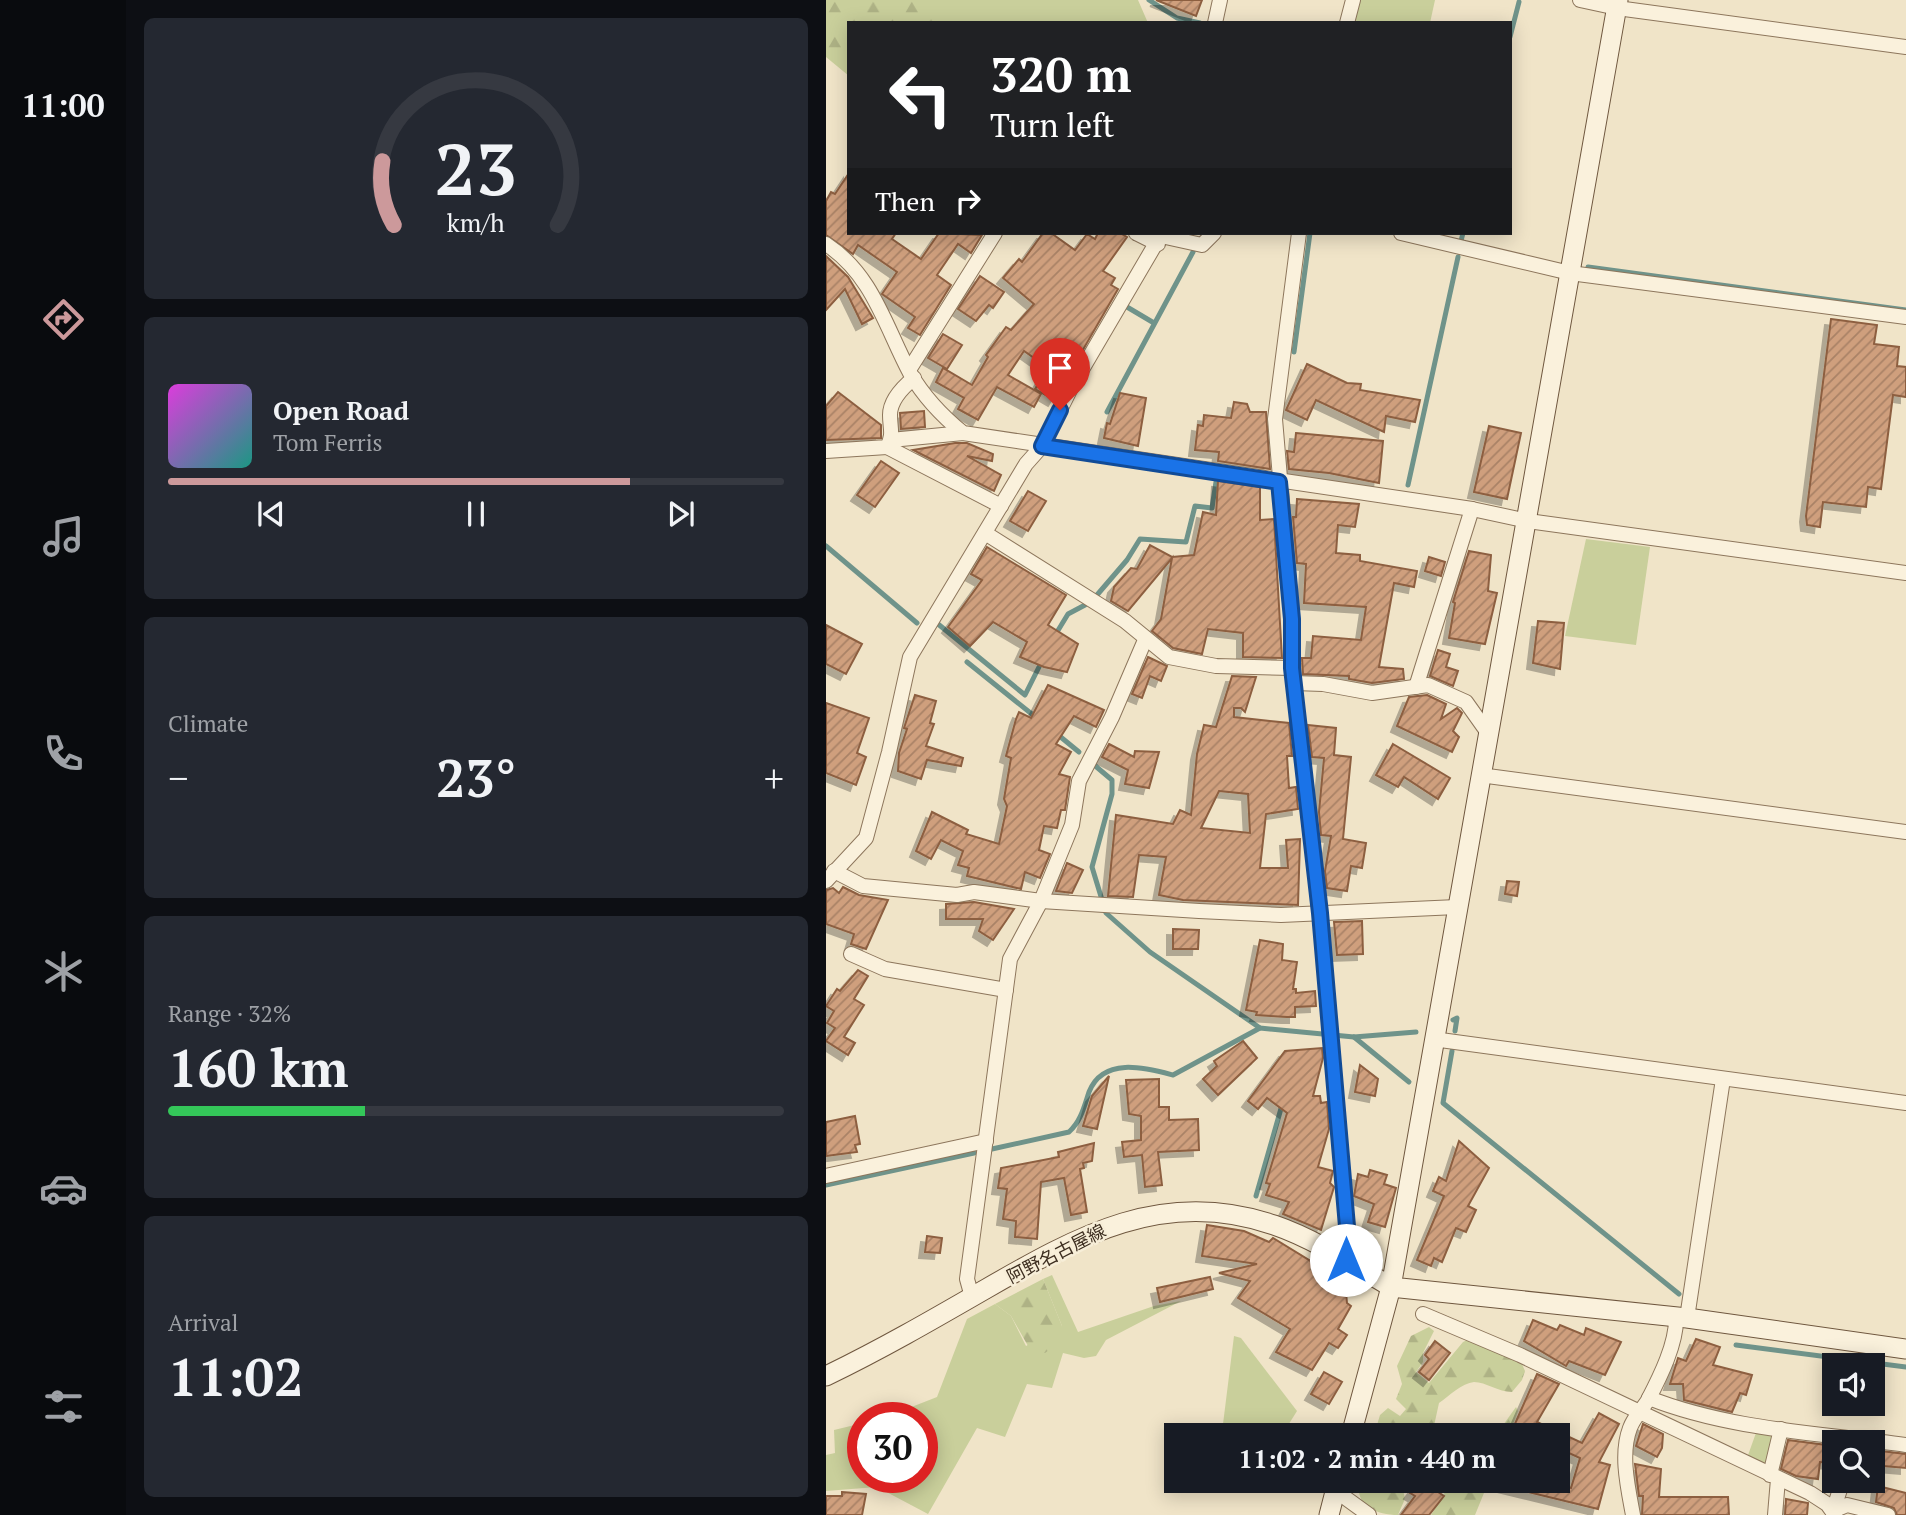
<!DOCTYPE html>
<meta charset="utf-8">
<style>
:root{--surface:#171b24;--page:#242831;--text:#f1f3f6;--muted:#9ea1a6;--line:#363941;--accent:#cc999b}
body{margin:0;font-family:"PT Serif","Noto Sans JP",serif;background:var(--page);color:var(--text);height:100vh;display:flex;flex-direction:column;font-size:26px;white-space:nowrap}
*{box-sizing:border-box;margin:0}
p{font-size:23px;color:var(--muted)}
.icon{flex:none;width:38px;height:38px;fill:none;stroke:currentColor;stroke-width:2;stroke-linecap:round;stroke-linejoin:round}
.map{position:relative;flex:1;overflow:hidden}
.sheet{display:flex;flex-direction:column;gap:18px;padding:18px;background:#0d0f14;width:700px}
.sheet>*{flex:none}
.top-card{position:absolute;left:21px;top:21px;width:665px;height:214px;border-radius:0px;box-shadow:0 4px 18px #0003;background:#202124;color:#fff;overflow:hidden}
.fabs{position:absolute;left:996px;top:1353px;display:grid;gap:14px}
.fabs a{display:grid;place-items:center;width:63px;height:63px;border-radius:0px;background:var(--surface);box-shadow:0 4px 18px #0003;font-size:35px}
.speed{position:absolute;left:21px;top:1402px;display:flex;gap:14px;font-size:35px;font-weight:700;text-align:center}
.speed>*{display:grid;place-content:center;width:91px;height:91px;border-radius:50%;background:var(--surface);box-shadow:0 4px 18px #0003;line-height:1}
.speed .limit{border:10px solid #d22;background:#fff;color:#111}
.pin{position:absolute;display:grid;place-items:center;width:60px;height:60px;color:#fff;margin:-72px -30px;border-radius:50% 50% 50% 0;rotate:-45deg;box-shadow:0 0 7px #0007}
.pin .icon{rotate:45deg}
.me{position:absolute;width:77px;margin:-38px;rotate:0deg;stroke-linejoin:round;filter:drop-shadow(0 0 5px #0008)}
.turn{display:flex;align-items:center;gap:24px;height:147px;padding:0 28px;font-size:32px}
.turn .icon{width:91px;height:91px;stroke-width:2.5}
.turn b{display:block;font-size:49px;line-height:60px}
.then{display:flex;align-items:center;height:66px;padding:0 28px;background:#0003;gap:14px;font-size:26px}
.big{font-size:52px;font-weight:800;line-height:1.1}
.sheet .tile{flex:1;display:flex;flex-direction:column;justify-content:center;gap:10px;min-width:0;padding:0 24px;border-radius:10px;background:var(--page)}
.sheet .dial{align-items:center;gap:0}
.dial svg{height:182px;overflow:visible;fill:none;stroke:var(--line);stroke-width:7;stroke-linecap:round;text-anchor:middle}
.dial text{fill:var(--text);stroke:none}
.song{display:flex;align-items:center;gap:21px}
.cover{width:84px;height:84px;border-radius:10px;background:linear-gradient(135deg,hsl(300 70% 55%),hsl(170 70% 35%))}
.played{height:7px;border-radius:4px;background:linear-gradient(90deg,var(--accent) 75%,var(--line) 75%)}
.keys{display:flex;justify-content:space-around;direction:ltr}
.heat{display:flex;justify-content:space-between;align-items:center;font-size:38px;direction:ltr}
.charge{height:10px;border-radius:5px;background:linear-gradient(90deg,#34c759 32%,var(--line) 0)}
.trip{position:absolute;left:338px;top:1423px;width:406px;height:70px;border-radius:0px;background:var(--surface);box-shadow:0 4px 18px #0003;font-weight:800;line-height:70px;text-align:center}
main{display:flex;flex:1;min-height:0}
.tab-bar{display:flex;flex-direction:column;width:126px;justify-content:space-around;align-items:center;background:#090b0e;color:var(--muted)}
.tab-bar .icon{width:49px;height:49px}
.tab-bar .active{color:var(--accent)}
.tab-bar b{font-size:32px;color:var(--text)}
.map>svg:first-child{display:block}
</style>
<main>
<nav class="tab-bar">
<b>11:00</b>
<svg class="icon active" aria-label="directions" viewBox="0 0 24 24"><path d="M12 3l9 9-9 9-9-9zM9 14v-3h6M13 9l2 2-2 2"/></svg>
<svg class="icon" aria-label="music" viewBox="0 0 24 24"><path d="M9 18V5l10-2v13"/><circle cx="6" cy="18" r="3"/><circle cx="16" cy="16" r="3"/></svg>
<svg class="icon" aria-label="phone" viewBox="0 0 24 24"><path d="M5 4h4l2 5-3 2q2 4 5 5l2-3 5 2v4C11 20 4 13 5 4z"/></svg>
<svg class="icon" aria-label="climate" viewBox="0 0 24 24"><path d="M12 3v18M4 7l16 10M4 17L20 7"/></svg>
<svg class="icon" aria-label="car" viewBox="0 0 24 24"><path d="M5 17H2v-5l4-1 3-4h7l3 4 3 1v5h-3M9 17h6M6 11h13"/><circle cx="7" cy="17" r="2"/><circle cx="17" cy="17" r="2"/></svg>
<svg class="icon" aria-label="filters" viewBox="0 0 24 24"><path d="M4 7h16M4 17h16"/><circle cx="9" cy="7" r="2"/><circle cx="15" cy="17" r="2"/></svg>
</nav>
<section class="sheet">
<div class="tile dial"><svg viewBox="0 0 100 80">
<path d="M14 69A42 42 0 1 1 86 69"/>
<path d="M14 69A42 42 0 0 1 9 41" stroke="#cc999b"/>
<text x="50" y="56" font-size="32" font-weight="700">23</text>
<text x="50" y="72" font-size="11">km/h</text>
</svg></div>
<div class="tile">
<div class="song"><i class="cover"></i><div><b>Open Road</b><p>Tom Ferris</p></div></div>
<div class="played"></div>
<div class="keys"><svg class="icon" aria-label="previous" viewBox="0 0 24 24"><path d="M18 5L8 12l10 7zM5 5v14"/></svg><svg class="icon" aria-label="pause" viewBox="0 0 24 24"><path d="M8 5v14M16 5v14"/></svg><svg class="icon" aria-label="next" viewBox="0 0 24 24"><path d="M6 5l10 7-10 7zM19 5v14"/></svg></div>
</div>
<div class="tile"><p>Climate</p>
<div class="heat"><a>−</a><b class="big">23°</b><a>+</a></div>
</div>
<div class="tile"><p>Range · 32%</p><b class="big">160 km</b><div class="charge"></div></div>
<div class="tile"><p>Arrival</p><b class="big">11:02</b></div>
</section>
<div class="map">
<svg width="1080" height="1515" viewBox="0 0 1080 1515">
<defs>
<pattern id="forest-firs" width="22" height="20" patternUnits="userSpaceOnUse" patternTransform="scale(1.75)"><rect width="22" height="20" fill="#c9cf9b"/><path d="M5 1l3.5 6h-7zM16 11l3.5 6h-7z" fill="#aeb285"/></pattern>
<pattern id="building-hatch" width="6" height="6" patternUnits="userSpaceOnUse" patternTransform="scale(1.75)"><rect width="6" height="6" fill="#cf9f7d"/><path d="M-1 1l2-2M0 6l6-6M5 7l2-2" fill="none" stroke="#a98266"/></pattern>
<filter id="shadow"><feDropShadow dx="-6" dy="6" stdDeviation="0" flood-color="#0004"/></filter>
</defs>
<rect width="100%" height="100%" fill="#f0e4c8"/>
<g fill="#c9cf9b">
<path d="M0 0H312L322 23H23V76L0 57Z"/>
<path d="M532 0H609L604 23H527Z"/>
<path d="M760 539 824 547 810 645 739 636Z"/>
<path d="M226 1275 252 1332 328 1306 355 1301 280 1340 270 1356 258 1358 237 1353 226 1388 201 1384 179 1437 151 1428 102 1514 51 1487 0 1491V1455L9 1453 8 1430 37 1423V1477H96V1418L60 1417 111 1397 141 1319 169 1304 185 1316 200 1346 236 1326 217 1279Z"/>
<path d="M408 1336 415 1338 471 1411 456 1435H415L397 1424Z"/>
<path d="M931 1430 951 1432 942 1468 921 1458Z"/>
</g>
<g fill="url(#forest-firs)">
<path d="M0 0H91L115 23H98L91 17 70 23H23V68H20L0 52Z"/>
<path d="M217 1279 236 1326 232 1343 219 1353H206L185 1316 169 1304Z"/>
<path d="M603 1327 608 1331 597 1353V1362L590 1372 603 1383 637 1342 643 1339 696 1364 699 1371 696 1380 686 1392C672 1392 660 1382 648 1382 636 1383 623 1396 613 1403L606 1435H548L554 1415 562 1408 574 1416 580 1409 570 1399 576 1384 571 1366 585 1336Z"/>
<path d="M690 1407 692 1411 683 1435H670Z"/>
<path d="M534 1481H574C580 1502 581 1494 572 1515 552 1515 527 1506 534 1481Z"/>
<path d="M626 1481H670V1483L658 1493 649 1515H605Z"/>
</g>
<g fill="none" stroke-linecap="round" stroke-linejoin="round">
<g stroke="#6f938a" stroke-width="5">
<path d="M323 0 351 18 374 23"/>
<path d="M684 37 693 2"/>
<path d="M635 241 637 233"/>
<path d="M762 267 1080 310"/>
<path d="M301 307 328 323"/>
<path d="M468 352 484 233"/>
<path d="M281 412 367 252"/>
<path d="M582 485 632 257"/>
<path d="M0 546 91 623"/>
<path d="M271 595 301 560 314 539 360 542 369 506 386 508 390 482"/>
<path d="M112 624 199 695 216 661"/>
<path d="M228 637 242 614 259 605"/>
<path d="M141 662 212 719"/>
<path d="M231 734 253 752"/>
<path d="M267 764 286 780V794L266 867 280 913 324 952 434 1028 528 1037 590 1032"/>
<path d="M627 1020 631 1018 629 1031"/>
<path d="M528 1037 583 1082"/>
<path d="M626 1051 617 1103 853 1294"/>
<path d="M166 1149 243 1132C255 1121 258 1107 263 1092 277 1056 320 1068 347 1075L434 1028"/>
<path d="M0 1185 148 1153"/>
<path d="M430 1196 456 1105"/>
<path d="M910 1345 1080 1367"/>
</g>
</g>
<g fill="url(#building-hatch)" stroke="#8d5f41" stroke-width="2" fill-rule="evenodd" filter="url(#shadow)">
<path d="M330 0H376L370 16Z"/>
<path d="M23 173V233H70L66 239 95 259 113 233 156 235 145 253 132 244 111 275 125 285 94 335 82 328 89 317 56 294 71 272 32 245 27 254 0 235V201L5 192 9 194Z"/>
<path d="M217 233H225L249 250 261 234 269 239 272 233H294L301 237 277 271 289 278 285 285 292 289 228 400 209 389 222 368 198 351 182 375 215 394 208 407 171 387 152 420 132 409 138 398 110 382 117 368 146 385 162 357 160 355 180 327 185 330 208 304 177 278 193 259 196 262Z"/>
<path d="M0 256 22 277 47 318 36 324 19 289 0 310Z"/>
<path d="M154 276 178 292 167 308 163 305 150 321 132 309Z"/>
<path d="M1005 319 1051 325 1048 344 1073 347 1071 366 1080 367V397L1067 395 1055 489 1042 487 1040 507 997 502 994 527 981 525 980 516Z"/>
<path d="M117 334 136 345 121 369 102 358Z"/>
<path d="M481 364 521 383 535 384 534 390 594 400 589 422 560 416 558 432 490 400 481 420 460 410Z"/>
<path d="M12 392 55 425V438L0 440V406Z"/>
<path d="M294 393 320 398 312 446 278 438 281 423 284 424Z"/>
<path d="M408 402 421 404 424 412H440L444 469 392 461 393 452 369 450 372 425 377 426 378 415 405 418Z"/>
<path d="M98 411 99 427 75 429 74 413Z"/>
<path d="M663 426 695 433 681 499 648 492Z"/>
<path d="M470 433 557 441 553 483 503 473 463 469 461 451 468 452Z"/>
<path d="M129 443H141L167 454 166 461 141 456 175 475 168 491 87 450Z"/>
<path d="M55 461 73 473 49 507 31 495Z"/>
<path d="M392 481 434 487V520L448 519 456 658 417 657V633L382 629 376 654 347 648 326 631 335 619 346 558 302 611 285 601 288 587 305 568 311 569 324 545 346 557 368 555 377 512 390 515Z"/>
<path d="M202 491 220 501 202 531 184 521Z"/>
<path d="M471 499 533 504 529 527 512 525 510 553 534 555V561L591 571 588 587 568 583 553 667 577 669 578 679 546 683 523 679V676L477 674 476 658H485L487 636 535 640 540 607 478 603 480 564 471 563 467 517H470Z"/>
<path d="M161 547 240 595 222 625 252 644 241 672 218 667 194 657 201 642 167 622 144 646 122 627 156 580 145 574Z"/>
<path d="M643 551 665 555 662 591 671 593 659 644 623 638 629 603 627 602Z"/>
<path d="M603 557 619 562 615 576 599 571Z"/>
<path d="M712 621 738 623 734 669 707 663Z"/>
<path d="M0 625 36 644 20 674 0 664Z"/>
<path d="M612 650 624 654 620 667 632 671 627 686 604 676Z"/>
<path d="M322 657 341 666 335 681 324 676 316 698 306 694Z"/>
<path d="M406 676 430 677 419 712 415 708H408V717L463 723 466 756H461L463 788 470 787 472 809 440 814 434 868H462L460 840 474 839 472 905 357 900 333 895 340 857 313 855 307 897 282 896 290 815 347 824 354 810 365 815 371 754 378 725 390 727ZM393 791 422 794 424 833 375 828Z"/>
<path d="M222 685 278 710 270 727 248 716 230 744 245 752 233 774 244 777 239 810H235L231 828 218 826 213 850 224 854 214 878 199 872 195 889 141 876 143 868 132 865 137 851 115 840 105 859 90 851 106 812 142 830 140 834 173 844 181 806 178 799 185 758 180 756 190 719 193 712 205 718Z"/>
<path d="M89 695 110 701 104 723 108 724 100 746 137 758 135 766 101 760 95 779 72 771 73 753 81 729 78 728Z"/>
<path d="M601 695 620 704 615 719 631 708 636 713 627 731 633 737 626 752 571 726 583 697Z"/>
<path d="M0 703 43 718 31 753 40 757 30 785 0 773Z"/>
<path d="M482 725 510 728 508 755 525 757 517 839 540 843 536 868 525 866 521 891 501 888 499 871 505 836 495 835 493 812 498 758 486 757Z"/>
<path d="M283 744 308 757 309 751 333 752 323 788 299 784 302 770 276 757Z"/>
<path d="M567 744 624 778 612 799 578 777 572 787 550 775Z"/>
<path d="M241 863 257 870 246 893 230 891Z"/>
<path d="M681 881 693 882 691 896 679 894Z"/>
<path d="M17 887 33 895 62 900 40 949 25 944 28 934 0 924V890L7 888 13 893Z"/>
<path d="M148 902 188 909 167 940 153 931 157 919H120V904Z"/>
<path d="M536 921 537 954 511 955 508 922Z"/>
<path d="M347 929 373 930 372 949H347Z"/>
<path d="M434 940 457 944 456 960 471 962 467 989H470V993L489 991 490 1006 469 1007V1017H461L430 1015 431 1012 420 1010Z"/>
<path d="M32 970 42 976 28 999 38 1005 18 1037 29 1043 22 1055 0 1041 9 1028 1 1023 8 1011 0 1006 11 989 14 991Z"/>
<path d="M417 1041 431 1058 392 1095 377 1079 391 1066 388 1061Z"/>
<path d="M496 1048 497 1058 487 1096H494L495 1103 501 1102 503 1129 492 1167 507 1171 504 1183 508 1187 495 1230 457 1214 463 1202 440 1195 444 1184 440 1183 461 1113 441 1098 432 1109 422 1101 459 1051Z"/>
<path d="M534 1065 552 1079 549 1096 529 1092Z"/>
<path d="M283 1076 271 1129 257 1126 266 1096Z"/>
<path d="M333 1079V1107H343V1120L372 1119 373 1150 332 1152 336 1185 319 1187 316 1155 298 1157 296 1142 315 1140V1116L303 1114 300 1080Z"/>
<path d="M29 1116 34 1144 29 1145 31 1152 0 1156V1122Z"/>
<path d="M633 1141 663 1168 642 1206 650 1210 640 1232 630 1228 616 1262 608 1258 605 1266 591 1260 618 1196 607 1191 613 1177 620 1181Z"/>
<path d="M268 1143 266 1161 257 1163 258 1168 254 1169 261 1212 245 1215 238 1178 215 1182 211 1239 189 1237 190 1221 177 1219 181 1189 172 1188 175 1168 233 1157 232 1152Z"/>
<path d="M544 1170 561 1175 558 1184 570 1188 559 1227 542 1222 548 1204 528 1196 532 1174 542 1177Z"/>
<path d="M381 1225 418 1231 443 1242 447 1238 519 1282 521 1303 525 1306 512 1329 521 1335 512 1348 503 1343 486 1370 450 1352 464 1329 412 1298 424 1281 393 1273 431 1264 376 1256Z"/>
<path d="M101 1236 116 1238 114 1253 99 1252Z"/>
<path d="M384 1277 387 1289 334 1302 331 1288Z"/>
<path d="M707 1320 731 1330 734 1325 758 1335 760 1328 795 1342 779 1375 743 1361 740 1366 698 1341Z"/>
<path d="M870 1339 894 1347 887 1365 926 1375 920 1395 914 1393 906 1412 858 1400 857 1384H844L852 1358 860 1361Z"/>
<path d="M609 1341 624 1353 603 1380 593 1372 603 1359 599 1355Z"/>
<path d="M498 1372 516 1382 503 1404 485 1394Z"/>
<path d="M711 1374 733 1384 711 1422 756 1443 773 1413 793 1424 773 1462 784 1465 772 1509 673 1485 674 1480H720L745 1488 754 1458 732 1448V1435H684Z"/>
<path d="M817 1424 837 1434 836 1448 831 1457 810 1446Z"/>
<path d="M962 1440 1008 1446V1463L994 1462 992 1479 970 1476 955 1469Z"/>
<path d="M1046 1450 1080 1454V1468L1046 1465Z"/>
<path d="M809 1464 835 1469 833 1497H902L903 1515H816L817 1496H813Z"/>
<path d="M594 1480 618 1496 603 1515H575L589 1496 584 1493Z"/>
<path d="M1052 1486 1080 1493V1515H1071L1068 1508 1050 1502Z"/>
<path d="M16 1492 40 1494 36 1515H0V1496H16Z"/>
<path d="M960 1499 982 1503 981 1515H959Z"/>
</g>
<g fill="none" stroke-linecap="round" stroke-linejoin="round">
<g stroke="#8d765c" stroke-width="16">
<g id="street">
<path d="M754 0 791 8 1080 47"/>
<path d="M389 23 394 0"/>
<path d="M521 23 527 0"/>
<path d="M310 233 332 244"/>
<path d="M473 233 449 419 466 619V668L494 913 522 1238 520 1260"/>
<path d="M575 233 744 273 1080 317"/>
<path d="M335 236 376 245 388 233"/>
<path d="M0 244C47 275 59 326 84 373 98 397 116 416 137 433L646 509 702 521 1080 573"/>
<path d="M83 370 169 233"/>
<path d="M65 440 137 433"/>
<path d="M61 447 175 506"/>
<path d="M0 451 61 447C68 434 64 429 64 415 64 401 77 387 88 378"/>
<path d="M159 533 299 621 343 657 390 666 466 668"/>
<path d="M468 683 497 684 546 693 602 685 640 702 662 733"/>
<path d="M590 687 646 509"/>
<path d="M654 775 1080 832"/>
<path d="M8 871 37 886 131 895 148 892 215 901 373 911 455 915 631 907"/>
<path d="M0 881 40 838 63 752 84 657 200 464 216 446 244 390 336 233"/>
<path d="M25 954 59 969 180 990"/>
<path d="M607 1039 1080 1103"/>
<path d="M0 1176 160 1141"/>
<path d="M146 1297 141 1279 184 959 215 901 246 825 253 781 286 717 319 640"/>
<path d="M597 1314 694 1355 984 1493 1001 1504 1009 1515"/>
<path d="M861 1318 897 1079"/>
<path d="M823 1398C904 1430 994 1433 1080 1445"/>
<path d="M944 1475 955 1429"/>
<path d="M510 1491 543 1515"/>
<path d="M1007 1511 1021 1505 1062 1515"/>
<path d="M1007 1511 1017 1480"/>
<path d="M807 1515C802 1488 794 1454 804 1428 808 1417 816 1410 822 1400 834 1377 851 1343 850 1317"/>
<path d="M949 1515 952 1479"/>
</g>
</g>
<g stroke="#6f573f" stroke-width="21">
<g id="secondary">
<path d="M792 0 565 1287 861 1318 1080 1349"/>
<path d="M0 1376C54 1350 106 1320 158 1290 252 1236 337 1187 448 1225 489 1239 528 1265 565 1287L525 1435"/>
<path d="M503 1515 512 1480"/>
</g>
</g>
<use href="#street" stroke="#faf1dc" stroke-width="14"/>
<use href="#secondary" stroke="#faf1dc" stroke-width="19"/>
</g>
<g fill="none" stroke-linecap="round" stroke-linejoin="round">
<g stroke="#114b97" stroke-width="18">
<path id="route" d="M234 410 216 446 453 482 466 619V668L494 913 522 1238 520 1260"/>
</g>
<use href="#route" stroke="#1a73e8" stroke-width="12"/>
</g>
<g text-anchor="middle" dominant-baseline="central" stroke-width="5" stroke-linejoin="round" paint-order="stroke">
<g font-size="18" fill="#3d2e20" stroke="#f7eed8">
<text transform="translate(230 1253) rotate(-27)">阿野名古屋線</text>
</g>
</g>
</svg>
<div class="fabs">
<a><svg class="icon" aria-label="sound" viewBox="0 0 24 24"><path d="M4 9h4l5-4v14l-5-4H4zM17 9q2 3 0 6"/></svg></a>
<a><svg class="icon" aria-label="search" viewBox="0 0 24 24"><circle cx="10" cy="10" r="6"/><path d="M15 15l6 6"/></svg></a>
</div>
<div class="speed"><div class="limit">30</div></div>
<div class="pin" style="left:234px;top:410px;background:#d93025"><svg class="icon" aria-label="arrive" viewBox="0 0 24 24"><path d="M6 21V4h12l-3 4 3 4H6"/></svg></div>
<svg class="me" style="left:520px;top:1260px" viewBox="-20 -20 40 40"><circle r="19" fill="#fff"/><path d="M0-13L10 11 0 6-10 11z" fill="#1a73e8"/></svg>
<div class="trip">11:02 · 2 min · 440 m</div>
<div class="top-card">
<div class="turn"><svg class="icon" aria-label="left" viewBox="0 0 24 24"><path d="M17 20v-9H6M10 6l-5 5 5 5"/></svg><div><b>320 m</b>Turn left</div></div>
<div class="then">Then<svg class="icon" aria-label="right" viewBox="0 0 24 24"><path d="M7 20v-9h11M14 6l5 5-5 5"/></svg></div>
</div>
</div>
</main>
